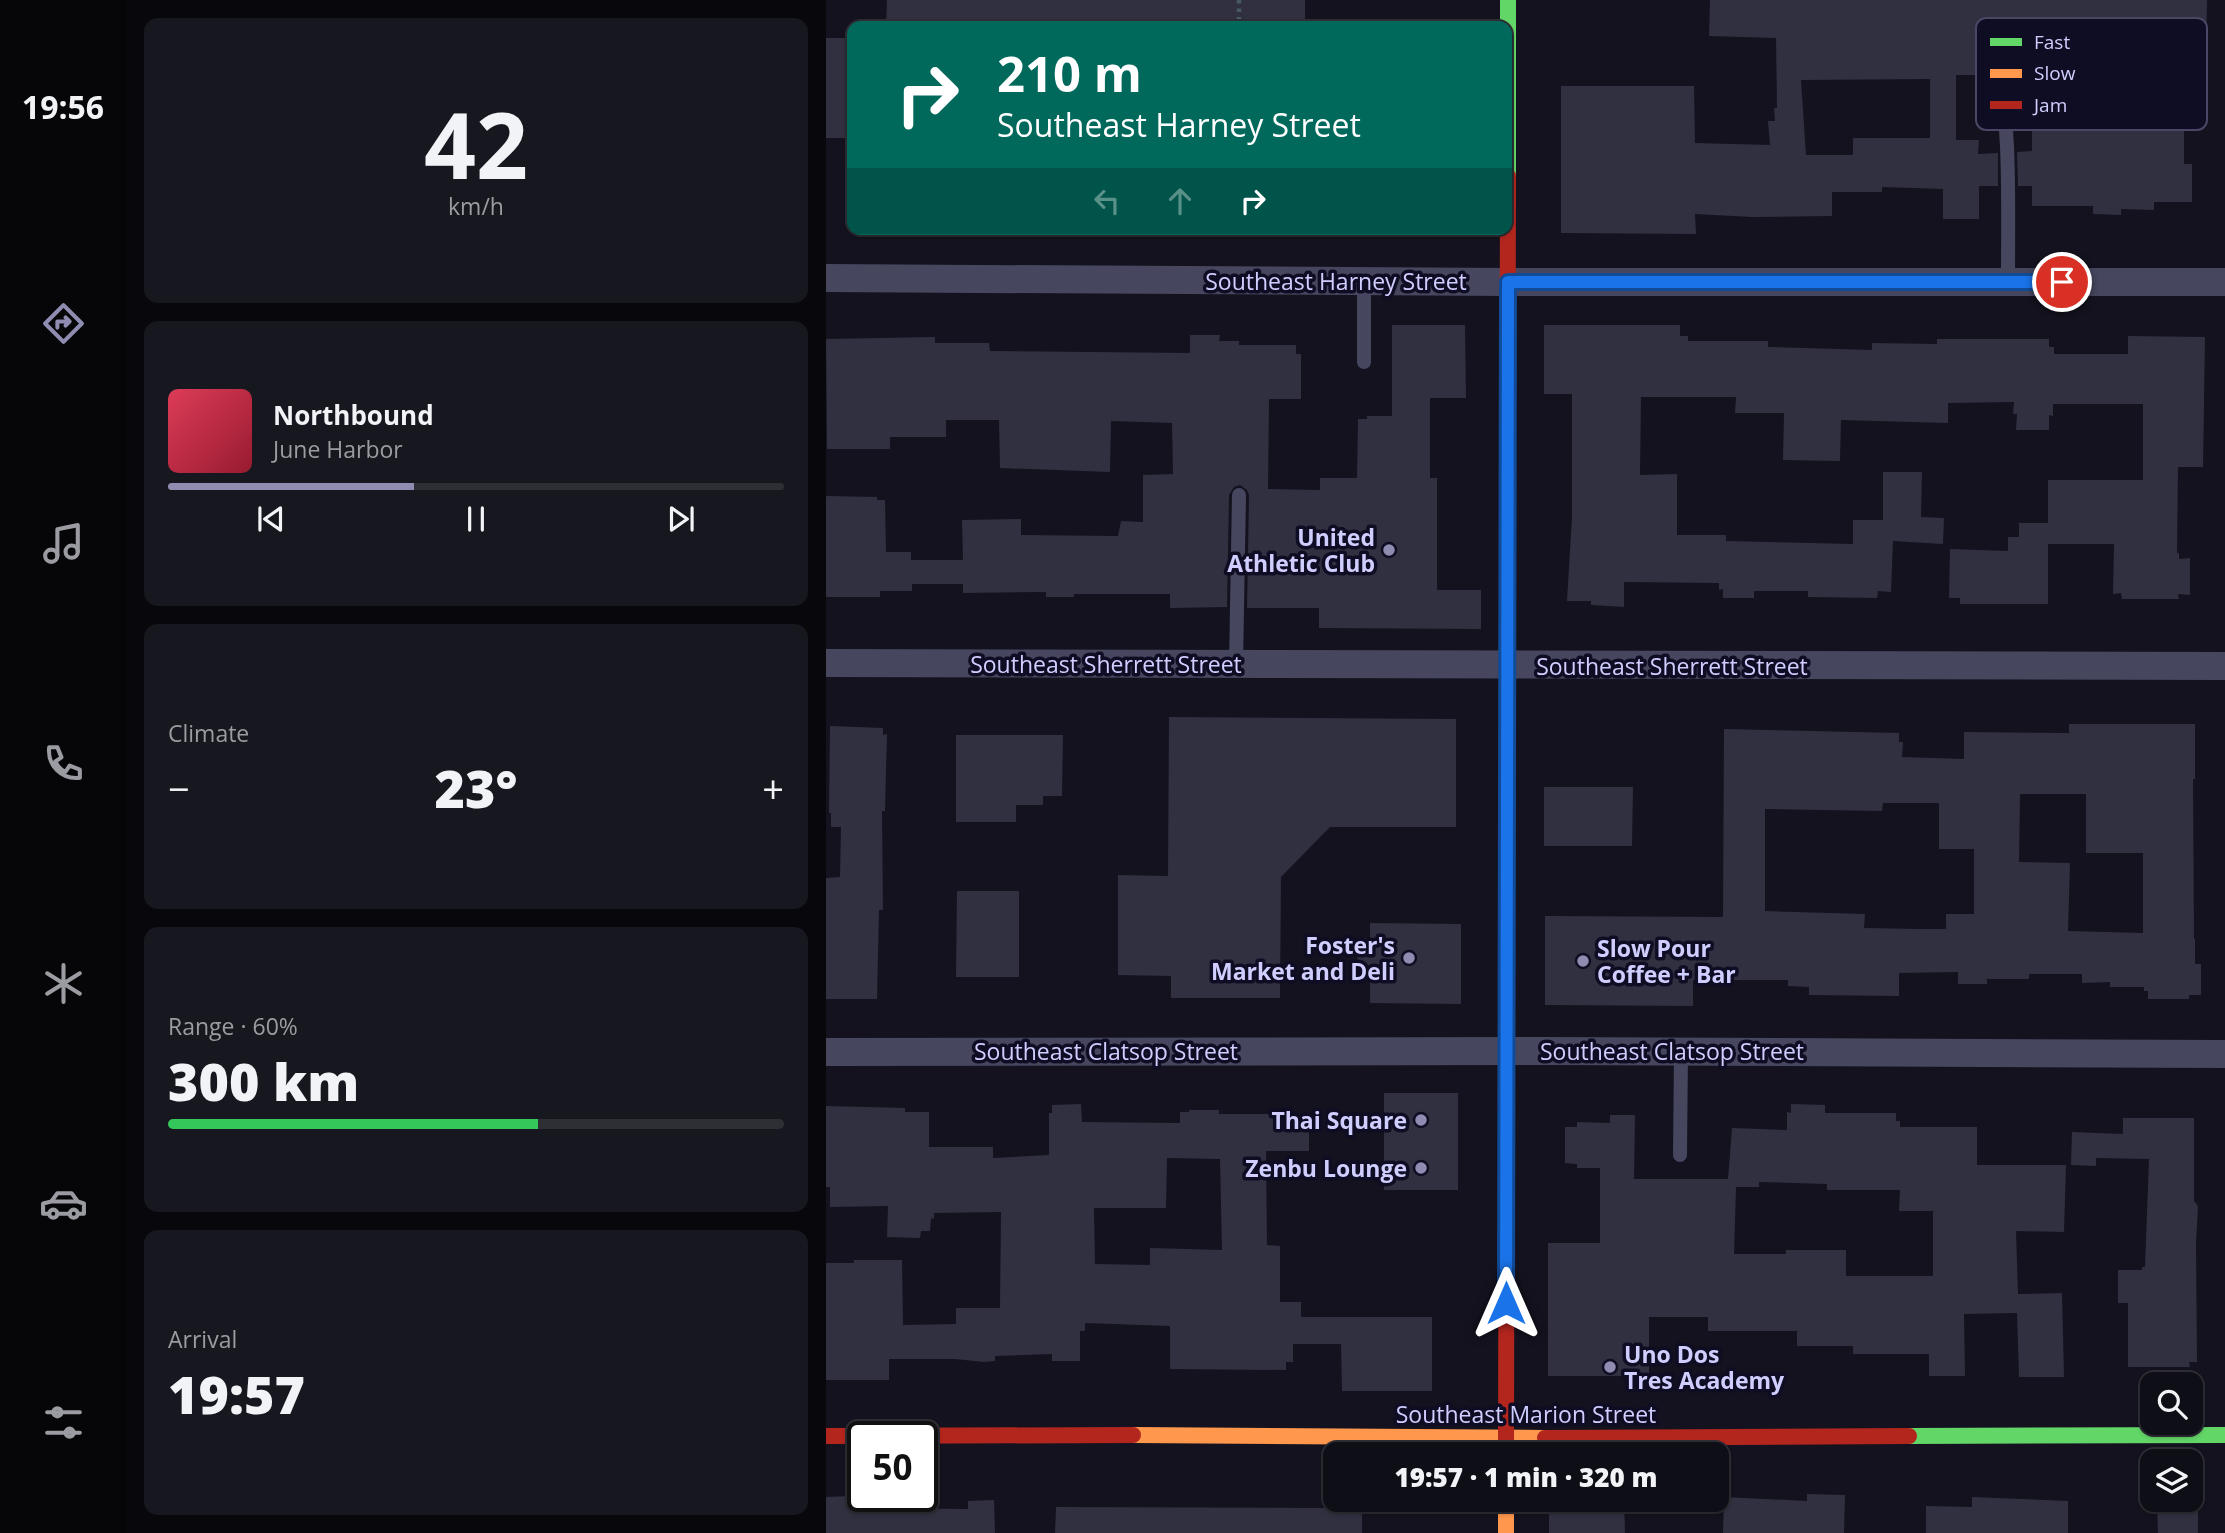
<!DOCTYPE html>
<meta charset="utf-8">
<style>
:root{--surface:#0e0e16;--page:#17171f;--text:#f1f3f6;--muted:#9b9ca1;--line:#2e2e35;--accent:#8e8cb0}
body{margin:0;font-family:"Open Sans",sans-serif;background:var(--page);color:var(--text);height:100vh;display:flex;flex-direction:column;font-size:26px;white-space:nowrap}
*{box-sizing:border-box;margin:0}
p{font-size:23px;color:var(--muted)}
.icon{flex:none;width:38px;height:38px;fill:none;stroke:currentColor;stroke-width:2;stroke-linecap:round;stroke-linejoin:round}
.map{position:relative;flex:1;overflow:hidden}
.drawer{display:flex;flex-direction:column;gap:18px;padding:18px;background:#08080c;width:700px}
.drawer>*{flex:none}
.top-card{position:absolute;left:21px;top:21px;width:665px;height:214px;border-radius:14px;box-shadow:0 2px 5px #0004,0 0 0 2px var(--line);background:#00695c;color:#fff;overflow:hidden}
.fabs{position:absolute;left:1314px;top:1372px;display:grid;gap:14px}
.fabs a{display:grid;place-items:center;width:63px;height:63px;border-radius:14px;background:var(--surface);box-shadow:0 2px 5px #0004,0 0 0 2px var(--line);font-size:35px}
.speed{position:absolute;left:21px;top:1421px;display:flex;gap:14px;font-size:35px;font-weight:700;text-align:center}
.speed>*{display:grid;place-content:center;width:91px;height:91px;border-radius:50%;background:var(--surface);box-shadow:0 2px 5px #0004,0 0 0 2px var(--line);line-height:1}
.speed .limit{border:4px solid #111;border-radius:10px;background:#fff;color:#111}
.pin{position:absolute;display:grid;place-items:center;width:60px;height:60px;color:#fff;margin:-30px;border:4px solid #fff;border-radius:50%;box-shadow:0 2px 7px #0007}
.me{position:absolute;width:77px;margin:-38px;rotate:0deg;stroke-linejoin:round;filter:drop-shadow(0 0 5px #0008)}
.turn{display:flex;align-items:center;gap:24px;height:147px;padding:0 35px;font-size:32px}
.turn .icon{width:91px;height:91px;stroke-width:2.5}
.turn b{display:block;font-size:49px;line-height:60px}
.lanes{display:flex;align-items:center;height:66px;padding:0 35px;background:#0003;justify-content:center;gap:35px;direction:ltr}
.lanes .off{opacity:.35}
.big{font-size:52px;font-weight:800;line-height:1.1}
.drawer .widget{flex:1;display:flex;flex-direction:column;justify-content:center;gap:10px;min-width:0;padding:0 24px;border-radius:14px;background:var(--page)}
.drawer .dial{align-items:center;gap:0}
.dial b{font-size:91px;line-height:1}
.song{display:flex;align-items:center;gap:21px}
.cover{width:84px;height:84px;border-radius:10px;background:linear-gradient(135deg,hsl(350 70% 55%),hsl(350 70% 35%))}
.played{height:7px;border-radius:4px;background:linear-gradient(90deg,var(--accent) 40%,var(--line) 40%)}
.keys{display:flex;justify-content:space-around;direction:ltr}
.heat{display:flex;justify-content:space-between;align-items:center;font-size:38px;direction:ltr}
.charge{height:10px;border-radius:5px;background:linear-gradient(90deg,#34c759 60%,var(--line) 0)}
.trip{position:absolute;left:497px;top:1442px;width:406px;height:70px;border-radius:14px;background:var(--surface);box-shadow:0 2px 5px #0004,0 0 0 2px var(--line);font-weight:800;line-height:70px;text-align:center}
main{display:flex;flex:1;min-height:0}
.tabs{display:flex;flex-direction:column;width:126px;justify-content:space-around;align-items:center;background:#060609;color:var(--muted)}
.tabs .icon{width:49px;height:49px}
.tabs .active{color:var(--accent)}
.tabs b{font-size:32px;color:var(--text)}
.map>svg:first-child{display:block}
</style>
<main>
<nav class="tabs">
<b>19:56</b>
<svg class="icon active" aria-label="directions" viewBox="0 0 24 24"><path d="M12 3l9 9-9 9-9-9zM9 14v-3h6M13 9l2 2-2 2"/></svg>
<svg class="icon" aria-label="music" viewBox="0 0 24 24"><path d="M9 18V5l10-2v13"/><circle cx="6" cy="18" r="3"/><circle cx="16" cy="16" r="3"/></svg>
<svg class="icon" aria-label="phone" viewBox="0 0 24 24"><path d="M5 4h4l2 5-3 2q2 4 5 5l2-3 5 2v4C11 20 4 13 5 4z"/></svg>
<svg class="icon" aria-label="climate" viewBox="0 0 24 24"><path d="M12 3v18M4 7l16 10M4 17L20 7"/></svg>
<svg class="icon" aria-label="car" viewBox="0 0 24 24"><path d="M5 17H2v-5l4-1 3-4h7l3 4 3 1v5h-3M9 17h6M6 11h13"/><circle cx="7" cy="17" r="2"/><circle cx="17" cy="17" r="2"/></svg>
<svg class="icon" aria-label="filters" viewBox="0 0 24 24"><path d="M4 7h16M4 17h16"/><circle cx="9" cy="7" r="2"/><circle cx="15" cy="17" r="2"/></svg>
</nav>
<section class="drawer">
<div class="widget dial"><b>42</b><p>km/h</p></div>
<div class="widget">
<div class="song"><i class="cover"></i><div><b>Northbound</b><p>June Harbor</p></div></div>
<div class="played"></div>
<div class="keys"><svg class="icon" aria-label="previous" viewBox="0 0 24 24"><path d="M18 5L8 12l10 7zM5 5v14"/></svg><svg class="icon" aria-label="pause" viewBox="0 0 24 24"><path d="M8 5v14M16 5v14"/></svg><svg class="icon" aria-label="next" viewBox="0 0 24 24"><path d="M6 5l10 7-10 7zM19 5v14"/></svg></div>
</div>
<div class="widget"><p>Climate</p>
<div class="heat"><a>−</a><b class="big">23°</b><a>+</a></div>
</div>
<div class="widget"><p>Range · 60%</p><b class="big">300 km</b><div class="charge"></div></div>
<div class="widget"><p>Arrival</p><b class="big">19:57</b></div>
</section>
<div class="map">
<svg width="1399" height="1533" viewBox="0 0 1399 1533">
<rect width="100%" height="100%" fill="#13121e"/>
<g fill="#313040" fill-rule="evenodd">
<path d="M61 0H479V26H60Z"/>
<path d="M884 0H1381L1380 61H1376L1375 85H1358V164H1366V202H1328V210L1295 209V215L1267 214V206H1206V186H1192L1191 152 1206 151V56L1181 55 1178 41 1169 37 1161 43V54H1154L1153 75H1130V140H1153L1152 154 1172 153V186H1153V219H1117V189L1056 187V192H1006V216L926 217 869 214 870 234 735 233V86H868L869 143 944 145 942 121H949L948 108H951L950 38 883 36ZM1104 79V138H1027V155H980L975 80Z"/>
<rect x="0" y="38" width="26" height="100"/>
<path d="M566 325H639L640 398H604V478H611V590H655V629L493 628V608H421L423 495 421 490 414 485 408 487 403 495 401 607 344 608V594H248V597H220V592L137 593V584H86V591H54V597H0V496L51 497V500H59L60 552H85V560H137L136 520 195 519V535L292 536 295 521 317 522V475L347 474 346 423 285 421 284 472 174 468 173 420H120V437H64V449H1L0 339 109 337V343H163L164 351 364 353V335H394L393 341H413V345H470V354H475V399H443L442 489 494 490V478H531L532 419H541V416H566Z"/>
<path d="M718 325H854V336H862V341H942V347L1046 350V343L1111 344V339H1223V347H1228V354H1302V336L1379 337 1377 467H1352L1351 553H1353V559L1364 558V595L1352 594 1353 599H1296L1295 593 1287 594 1288 544H1222V480H1317V404H1227V416L1223 415V430H1190L1191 414H1187L1188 402 1122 403V423L1015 420 1014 461 957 460 958 413H909L910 397H815L814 475 851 474V535H900V541L1027 544V520H1057V472H1096L1095 517 1118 518 1117 544 1067 541 1065 592 1052 591 1051 598 982 597V591H928V598H897V589L893 590V583L798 582V607L765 605V601H741L746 517V394H718Z"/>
<path d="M1193 523H1222V604H1134V598H1123L1124 549 1182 551V537H1193Z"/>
<path d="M343 717 630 719V827H504L455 877 454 998H345V976L292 975V875L342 876Z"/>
<path d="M1243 724H1369V779H1367L1368 939H1369V964H1375V995H1363V999H1322V991H1318V987H1284V982L1256 983V974H1203V979H1161V984H1132V972L1073 973V996L983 995V987L962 986V980H867V1006L719 1005V916L897 917 898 729 1073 733V742H1077L1076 757 1138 759V732L1243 733ZM1194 794H1260V853H1317V933L1242 931 1244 863 1193 862ZM1057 803H1113V849H1148V914H1120V929H1095L1038 928 1039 914 939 911V809L1056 811Z"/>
<path d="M4 726 57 728V735L61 734 59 811H56L57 910H53L51 999H0V878L14 877 15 827H5V813H3Z"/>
<path d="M130 735H237L236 796H217V805H190V822H130Z"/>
<path d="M718 787H807L806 846H718Z"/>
<path d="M131 891H193V977H130Z"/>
<path d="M544 923 635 924V1004L544 1003V978H531L532 938H544Z"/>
<rect x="558" y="1093" width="74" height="97"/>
<path d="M255 1104 256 1122 354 1123V1112H363V1110H393V1114H483V1151H440L441 1245 454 1246V1302H475V1317H606V1391H516L515 1344H467V1362H460V1370L344 1369V1326L259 1323V1331H254V1361H226V1354L169 1356V1361L158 1362 129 1359H63V1380H0V1263H28V1260H76L77 1325 130 1324V1308H174L175 1212 108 1213V1219L105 1218 104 1231H95L94 1238 61 1237 62 1206 4 1207V1187H0V1106L79 1108V1112H103V1147H167V1158L223 1155V1113H226V1105ZM341 1158 394 1159 396 1250 324 1248V1265L269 1264 268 1208H340Z"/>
<path d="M965 1104 999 1105V1113H1070V1121H1074V1127H1151V1165H1240L1238 1232 1190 1231 1192 1294 1236 1293 1238 1377H1193L1191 1313 1138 1314 1139 1376H1103V1354H1027V1346H971V1331H882V1317H823V1376H722V1243H774V1168H751V1164L739 1163V1127H751V1122L784 1123V1115H809L808 1179H902L906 1128 961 1130V1112L965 1113ZM933 1182 1001 1184V1190H1074L1073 1211H1107V1276H1020V1250H960V1254H908L910 1187H933Z"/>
<path d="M1297 1118H1368V1201L1372 1206 1370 1244 1371 1362H1363L1364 1367H1302V1303H1292V1270H1316V1267H1319L1323 1159 1270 1158V1166L1245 1165 1246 1132 1297 1134Z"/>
<path d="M981 1494 1019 1495 1018 1533H897L898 1497 981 1501Z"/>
<path d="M25 1496V1505H35V1508L142 1509V1501L168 1500 169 1533H0V1497Z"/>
<path d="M1146 1497 1242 1501V1533H1100V1506L1146 1507Z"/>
<path d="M501 1500H536V1533H229L230 1507 501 1508Z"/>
<path d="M723 1500H798L799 1533H723Z"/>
<path d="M1331 1502H1372V1533H1332Z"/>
</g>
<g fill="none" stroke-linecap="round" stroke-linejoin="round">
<path stroke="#475965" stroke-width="4.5" stroke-dasharray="3.5 5" stroke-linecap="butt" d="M413 0V26"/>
<g stroke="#46475f" stroke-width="14">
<path d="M1170 47C1185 124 1182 203 1182 282"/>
<path d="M538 281V362"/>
<path d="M410 665 413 495"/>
<path d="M854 1155 855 1052"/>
</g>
<g stroke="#46475f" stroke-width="28">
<path d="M0 278 682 282H1399"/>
<path d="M0 663 1399 666"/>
<path d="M0 1052 724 1051 1399 1054"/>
</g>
<g stroke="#63d668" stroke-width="16">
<path d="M682 176V0"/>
<path d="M681 972V638"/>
<path d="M1083 1436 1399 1435"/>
</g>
<g stroke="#ff974d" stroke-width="16">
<path d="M307 1435 719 1438"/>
<path d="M680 1500V1533"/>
</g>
<g stroke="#b3261e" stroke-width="16">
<path d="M681 638 682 176"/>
<path d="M0 1436 307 1435"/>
<path d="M719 1438 1083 1436"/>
<path d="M680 1454 681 972"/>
</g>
</g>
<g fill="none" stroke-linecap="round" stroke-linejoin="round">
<g stroke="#114b97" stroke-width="18">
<path id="route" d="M680 1303 682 282H1236"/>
</g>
<use href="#route" stroke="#1a73e8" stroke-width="12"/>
</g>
<g fill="#8e8cb0" stroke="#0f0d23" stroke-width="2.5">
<circle cx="563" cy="550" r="7"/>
<circle cx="583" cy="958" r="7"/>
<circle cx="757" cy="961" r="7"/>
<circle cx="595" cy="1120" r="7"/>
<circle cx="595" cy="1168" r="7"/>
<circle cx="784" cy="1367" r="7"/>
</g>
<g text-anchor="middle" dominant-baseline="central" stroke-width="7" stroke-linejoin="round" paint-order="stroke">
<g font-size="23" fill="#d0ceff" stroke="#0f0d23">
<text x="510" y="281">Southeast Harney Street</text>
<text x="280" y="664">Southeast Sherrett Street</text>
<text x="846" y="666">Southeast Sherrett Street</text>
<text x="280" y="1051">Southeast Clatsop Street</text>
<text x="846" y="1051">Southeast Clatsop Street</text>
<text x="700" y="1414">Southeast Marion Street</text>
</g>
<g font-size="23" font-weight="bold" fill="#d0ceff" stroke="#0f0d23" text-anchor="end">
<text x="549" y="537">United<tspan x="549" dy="26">Athletic Club</tspan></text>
<text x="569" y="945">Foster's<tspan x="569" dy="26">Market and Deli</tspan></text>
<text x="771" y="948" text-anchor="start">Slow Pour<tspan x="771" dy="26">Coffee + Bar</tspan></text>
<text x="581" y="1120">Thai Square</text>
<text x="581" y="1168">Zenbu Lounge</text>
<text x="798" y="1354" text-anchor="start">Uno Dos<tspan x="798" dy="26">Tres Academy</tspan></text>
</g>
</g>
<rect x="1150" y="18" width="231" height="112" rx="10" fill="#0f0d23" stroke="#494765" stroke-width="2"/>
<rect x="1164" y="38" width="32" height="8" fill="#63d668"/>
<rect x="1164" y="69" width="32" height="9" fill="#ff974d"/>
<rect x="1164" y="101" width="32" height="8" fill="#b3261e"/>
<g font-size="19" fill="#d0ceff">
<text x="1208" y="49">Fast</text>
<text x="1208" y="80">Slow</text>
<text x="1208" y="112">Jam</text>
</g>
</svg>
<div class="fabs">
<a><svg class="icon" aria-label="search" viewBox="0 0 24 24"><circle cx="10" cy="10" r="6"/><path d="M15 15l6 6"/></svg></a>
<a><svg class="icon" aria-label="layers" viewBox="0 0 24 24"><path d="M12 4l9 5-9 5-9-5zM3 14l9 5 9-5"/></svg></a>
</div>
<div class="speed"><div class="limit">50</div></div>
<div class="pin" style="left:1236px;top:282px;background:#d93025"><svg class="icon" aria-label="arrive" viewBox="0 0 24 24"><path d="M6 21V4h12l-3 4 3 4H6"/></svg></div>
<svg class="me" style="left:680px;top:1303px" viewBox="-20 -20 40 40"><path d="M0-17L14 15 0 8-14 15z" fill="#1a73e8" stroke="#fff" stroke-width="4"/></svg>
<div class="trip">19:57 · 1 min · 320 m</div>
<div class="top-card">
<div class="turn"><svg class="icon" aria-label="right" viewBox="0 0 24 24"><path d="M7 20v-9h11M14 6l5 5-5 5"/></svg><div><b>210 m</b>Southeast Harney Street</div></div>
<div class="lanes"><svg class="icon off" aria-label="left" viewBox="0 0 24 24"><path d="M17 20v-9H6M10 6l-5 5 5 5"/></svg><svg class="icon off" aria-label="ahead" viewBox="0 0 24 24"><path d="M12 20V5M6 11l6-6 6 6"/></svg><svg class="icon" aria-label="right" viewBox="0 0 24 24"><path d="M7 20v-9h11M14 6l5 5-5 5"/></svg></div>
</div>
</div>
</main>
